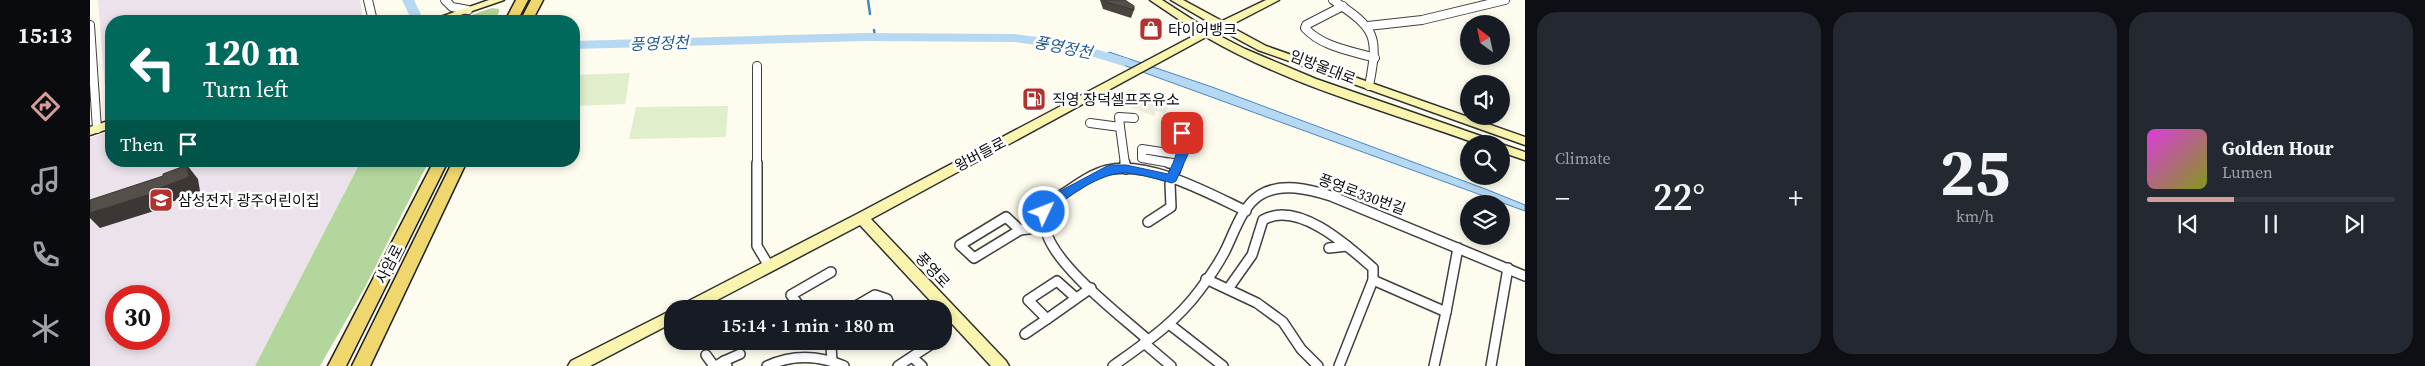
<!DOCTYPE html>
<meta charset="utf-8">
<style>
:root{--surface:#171b24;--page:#242831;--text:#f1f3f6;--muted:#9ea1a6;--line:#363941;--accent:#d59c9c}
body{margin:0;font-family:"Source Serif 4","Noto Sans KR",serif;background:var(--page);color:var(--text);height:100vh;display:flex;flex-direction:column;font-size:19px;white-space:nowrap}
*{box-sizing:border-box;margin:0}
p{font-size:16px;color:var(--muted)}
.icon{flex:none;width:28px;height:28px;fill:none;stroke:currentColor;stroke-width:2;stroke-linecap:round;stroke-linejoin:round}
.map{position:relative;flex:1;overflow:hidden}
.sheet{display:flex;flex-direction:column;gap:12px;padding:12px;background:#0d0f14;width:900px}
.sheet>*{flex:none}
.top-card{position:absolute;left:15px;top:15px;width:475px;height:152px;border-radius:20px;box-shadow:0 2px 8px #0003;background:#00695c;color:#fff;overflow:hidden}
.needle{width:32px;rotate:327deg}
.fabs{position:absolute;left:1370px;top:15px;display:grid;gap:10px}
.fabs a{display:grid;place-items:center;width:50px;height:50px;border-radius:50%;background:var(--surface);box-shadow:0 2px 8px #0003;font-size:25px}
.speed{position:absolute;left:15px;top:285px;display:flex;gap:10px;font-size:25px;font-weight:700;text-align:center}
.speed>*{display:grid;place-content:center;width:65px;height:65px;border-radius:50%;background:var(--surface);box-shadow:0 2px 8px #0003;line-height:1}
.speed .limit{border:8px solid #d22;background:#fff;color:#111}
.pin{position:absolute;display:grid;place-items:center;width:42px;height:42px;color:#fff;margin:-21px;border-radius:10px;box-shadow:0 2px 8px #0006}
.me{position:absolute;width:55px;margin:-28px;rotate:47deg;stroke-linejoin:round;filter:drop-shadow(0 0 4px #0008)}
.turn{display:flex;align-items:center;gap:18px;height:105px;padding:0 15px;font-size:22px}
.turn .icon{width:65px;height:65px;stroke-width:2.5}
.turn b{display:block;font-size:35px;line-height:42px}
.then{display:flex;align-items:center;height:48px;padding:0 15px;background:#0003;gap:10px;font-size:19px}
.big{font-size:38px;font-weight:600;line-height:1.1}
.sheet .card{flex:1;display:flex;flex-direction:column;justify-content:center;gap:8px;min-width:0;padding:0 18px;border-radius:20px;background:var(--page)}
.sheet .dial{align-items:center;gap:0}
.dial b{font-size:65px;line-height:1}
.song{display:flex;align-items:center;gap:15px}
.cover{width:60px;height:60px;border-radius:8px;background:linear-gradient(135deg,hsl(300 70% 55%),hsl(70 70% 35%))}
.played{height:5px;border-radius:2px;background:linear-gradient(90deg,var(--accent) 35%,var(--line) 35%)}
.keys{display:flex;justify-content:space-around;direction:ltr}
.heat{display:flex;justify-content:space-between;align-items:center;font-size:28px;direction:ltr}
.sheet .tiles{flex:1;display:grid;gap:12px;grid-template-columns:repeat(3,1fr)}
.trip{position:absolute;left:574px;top:300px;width:288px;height:50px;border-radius:20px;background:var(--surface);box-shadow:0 2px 8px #0003;font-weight:600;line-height:50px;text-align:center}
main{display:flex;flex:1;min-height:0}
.tabs{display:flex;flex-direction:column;width:90px;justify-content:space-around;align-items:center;background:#090b0e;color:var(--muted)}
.tabs .icon{width:35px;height:35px}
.tabs .current{color:var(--accent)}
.tabs b{font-size:22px;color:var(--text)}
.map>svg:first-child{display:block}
</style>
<main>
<nav class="tabs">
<b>15:13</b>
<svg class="icon current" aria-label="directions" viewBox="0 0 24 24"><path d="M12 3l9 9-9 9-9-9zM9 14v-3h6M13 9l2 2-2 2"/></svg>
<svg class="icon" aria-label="music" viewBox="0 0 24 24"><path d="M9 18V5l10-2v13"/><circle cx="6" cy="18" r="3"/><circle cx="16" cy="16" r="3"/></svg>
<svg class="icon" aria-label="phone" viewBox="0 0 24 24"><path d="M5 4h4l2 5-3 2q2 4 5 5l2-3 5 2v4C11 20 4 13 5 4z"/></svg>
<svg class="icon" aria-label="climate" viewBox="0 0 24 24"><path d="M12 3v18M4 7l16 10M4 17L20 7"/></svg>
</nav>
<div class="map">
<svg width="1435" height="366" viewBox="0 0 1435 366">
<rect width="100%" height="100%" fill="#fefcee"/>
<g fill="#ebe2eb" fill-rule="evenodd">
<path d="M8 0H270L273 21H21V112L17 111Z"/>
<path d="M21 131V161H271L165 366H0V138ZM26 296H69V339H26Z"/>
</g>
<g fill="#b2d69b">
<path d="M402 8 409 9V12L404 21 367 20Z"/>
<path d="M271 161H339L274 289 230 366H165Z"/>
</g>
<g fill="#e0eecc">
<path d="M540 73 535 104 484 106V75Z"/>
<path d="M638 106 636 137 539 139 546 107Z"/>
</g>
<path fill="#edeade" d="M1039 89 1073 100 1072 104 1078 106 1075 114 1066 111 1064 116 1030 103Z"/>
<path fill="#b7d8f2" stroke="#4388c4" d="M1019 52 1122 87 1398 190 1435 205V211L1014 58Z"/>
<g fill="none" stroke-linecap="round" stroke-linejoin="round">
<g stroke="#4388c4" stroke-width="2.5">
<path d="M778 0 780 14"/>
<path d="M784 30 785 37"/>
</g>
<g fill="#b7d8f2" fill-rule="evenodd">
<path d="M312 0H324L334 21H322Z"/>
<path d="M775 33 925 34 978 41 1039 59 1040 62 1034 66 977 49 925 42 775 41 484 49V41Z"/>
</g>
<g stroke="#404040" stroke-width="10">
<g id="street-far1">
<path d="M278 0 283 21"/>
<path d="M355 0 362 7 378 10"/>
<path d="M1243 0C1286 29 1289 35 1279 86"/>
<path d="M1253 6 1216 25 1215 28C1232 47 1262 51 1285 58"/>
<path d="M0 25 7 129"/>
<path d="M1278 26 1332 20 1415 0"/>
<path d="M667 66V164"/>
<path d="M1000 123 1030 127 1035 164"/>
<path d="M1030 127 1029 117 1044 118"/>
<path d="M1086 164 1052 158V149L1091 155"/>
<path d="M1087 164 1094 145 1091 133"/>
</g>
</g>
<g stroke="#404040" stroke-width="12">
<g id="street">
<path d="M667 163V246L679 266"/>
<path d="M1035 163 1036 169"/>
<path d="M1079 163 1087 164"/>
<path d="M916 217 930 230 884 258 870 245Z"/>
<path d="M1058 222 1081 207 1080 184 1088 163"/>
<path d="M930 230 954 227"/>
<path d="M1239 248 1257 246"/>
<path d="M1116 279 1167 303 1193 322 1211 349 1228 366"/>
<path d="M1138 289 1162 255 1173 220C1208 200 1258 246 1283 268V280"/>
<path d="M986 298 967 281 938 300 957 319 1001 288"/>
<path d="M712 309 701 295 741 272"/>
<path d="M761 309 785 295 797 299 801 309"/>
<path d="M1356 312 1368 248"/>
<path d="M1079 324 1133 366"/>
<path d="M935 334 957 319"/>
<path d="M1058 340C1030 315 968 268 957 234 950 216 958 203 973 194 987 185 1001 174 1017 170 1059 160 1118 193 1156 211"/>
<path d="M738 341 741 346 742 361"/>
<path d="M1054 343 1081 366"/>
<path d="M616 355 624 366"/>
<path d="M822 357 832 366"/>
<path d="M634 361 650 354"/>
<path d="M626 366 634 361 637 366"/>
<path d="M677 366C703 354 728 355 754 366"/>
<path d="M808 366 840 345"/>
<path d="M1023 366C1055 343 1085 323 1109 291 1118 279 1127 266 1134 253 1144 234 1151 207 1170 195 1191 182 1219 189 1241 196L1435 276"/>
<path d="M1249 366 1283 280 1356 312 1344 366"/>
<path d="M1401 366 1418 268"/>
</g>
</g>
<g stroke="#2f2f2f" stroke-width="3">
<g id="secondary">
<path d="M399 0H414L353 21H339Z"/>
<path d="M1060 0H1072L1117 29 1124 25 1081 0H1093L1132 21 1176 0H1189L1139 26 1176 46 1435 137V145L1168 50 1131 30 1124 33 1155 49 1226 79 1405 141 1407 144H1388C1297 111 1200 86 1116 37L781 219 916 361 919 366H901L852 313V309H848L770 225 610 309H589L591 305 767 214 1109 33Z"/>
<path d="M21 120V128L0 135V127Z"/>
<path d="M1411 144 1435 152V160L1411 152Z"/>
<path d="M582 310V323L500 366H478L481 361Z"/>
</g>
</g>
<g stroke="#1e1e1e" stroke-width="3">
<g id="primary">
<path d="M426 0H438L427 21H415Z"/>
<path d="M441 0H453L442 21H430Z"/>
<path d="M344 161H358L256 366H238Z"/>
<path d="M363 161H377L280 366H262Z"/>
</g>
</g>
<use href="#street-far1" stroke="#fff" stroke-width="8"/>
<use href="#street" stroke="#fff" stroke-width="9"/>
<use href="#secondary" fill="#f9f5ae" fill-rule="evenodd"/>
<use href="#primary" fill="#efd76d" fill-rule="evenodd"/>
</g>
<path fill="#494440" d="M1010 0H1035L1044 10 1041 18 1013 9Z"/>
<path fill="#3c3734" d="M97 165 108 179 110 191 79 203 80 206 10 228 0 218V213Z"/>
<g fill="#554f4a" stroke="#3c3734">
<path d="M1015 0H1035L1044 6V10L1016 2Z"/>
<path d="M97 165 99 177 67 189V192L0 213V200L73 176V174Z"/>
</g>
<path fill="#1a73e8" stroke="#114b97" d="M1092 129 1097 133 1100 145 1099 152 1086 181 1082 183C1067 179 1051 174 1036 173 1014 171 972 198 959 215H950L948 212 959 197 1019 165H1036L1078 174C1085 159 1090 149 1086 133Z"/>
<defs>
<g id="shop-square" transform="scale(1.25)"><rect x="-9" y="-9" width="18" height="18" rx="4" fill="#b3312f" stroke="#fff"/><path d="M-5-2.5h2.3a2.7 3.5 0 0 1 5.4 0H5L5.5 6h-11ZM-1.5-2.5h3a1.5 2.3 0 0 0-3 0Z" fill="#fff"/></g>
<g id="fuel-square" transform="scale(1.25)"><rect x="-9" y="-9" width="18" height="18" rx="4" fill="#b3312f" stroke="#fff"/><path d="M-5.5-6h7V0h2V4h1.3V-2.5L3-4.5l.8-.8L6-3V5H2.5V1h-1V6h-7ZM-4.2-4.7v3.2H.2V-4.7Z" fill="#fff"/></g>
<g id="school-square" transform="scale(1.25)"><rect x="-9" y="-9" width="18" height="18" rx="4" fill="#b3312f" stroke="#fff"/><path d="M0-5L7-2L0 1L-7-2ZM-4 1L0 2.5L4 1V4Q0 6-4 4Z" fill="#fff"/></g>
</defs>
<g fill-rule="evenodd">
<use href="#shop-square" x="1061" y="29"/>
<use href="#fuel-square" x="944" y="99"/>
<use href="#school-square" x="71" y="200"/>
</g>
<g text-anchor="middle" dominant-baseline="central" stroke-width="5" stroke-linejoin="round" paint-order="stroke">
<g font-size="15" fill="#0d0d0d" stroke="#fff" text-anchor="start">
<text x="1078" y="29">타이어뱅크</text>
<text x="962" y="99">직영 장덕셀프주유소</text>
<text x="88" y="200">삼성전자 광주어린이집</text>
</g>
<g font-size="15" fill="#0d0d0d" stroke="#fff">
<text transform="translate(1233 67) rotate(21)">임방울대로</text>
<text transform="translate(890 154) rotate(-28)">왕버들로</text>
<text transform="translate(1272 194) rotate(20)">풍영로330번길</text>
<text transform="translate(299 264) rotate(-63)">사암로</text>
<text transform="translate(843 270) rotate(47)">풍영로</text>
</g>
<g font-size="16" font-style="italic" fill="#1f5b96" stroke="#fff">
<text transform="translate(569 43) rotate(-2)">풍영정천</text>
<text transform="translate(973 47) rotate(11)">풍영정천</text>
</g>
</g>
</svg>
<div class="fabs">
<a><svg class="needle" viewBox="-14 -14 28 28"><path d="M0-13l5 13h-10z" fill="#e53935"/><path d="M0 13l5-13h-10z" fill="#9ea1a6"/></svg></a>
<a><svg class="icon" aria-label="sound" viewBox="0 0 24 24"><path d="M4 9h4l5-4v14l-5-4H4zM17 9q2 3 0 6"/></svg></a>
<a><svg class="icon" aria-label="search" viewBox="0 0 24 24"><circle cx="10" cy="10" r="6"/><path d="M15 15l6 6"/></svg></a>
<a><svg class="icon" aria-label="layers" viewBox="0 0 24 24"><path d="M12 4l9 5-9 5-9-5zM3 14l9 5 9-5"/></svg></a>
</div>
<div class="speed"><div class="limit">30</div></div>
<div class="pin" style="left:1092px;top:133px;background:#d93025"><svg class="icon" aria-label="arrive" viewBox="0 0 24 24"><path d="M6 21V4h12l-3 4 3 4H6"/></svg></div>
<svg class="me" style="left:954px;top:212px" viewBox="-20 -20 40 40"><circle r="17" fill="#1a73e8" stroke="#fff" stroke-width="3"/><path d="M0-11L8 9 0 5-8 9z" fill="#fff"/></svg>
<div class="trip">15:14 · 1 min · 180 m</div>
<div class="top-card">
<div class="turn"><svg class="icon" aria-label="left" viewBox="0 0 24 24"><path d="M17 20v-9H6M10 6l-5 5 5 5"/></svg><div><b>120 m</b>Turn left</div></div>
<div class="then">Then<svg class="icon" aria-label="arrive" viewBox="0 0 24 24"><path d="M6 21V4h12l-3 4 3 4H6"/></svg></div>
</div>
</div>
<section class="sheet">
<div class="tiles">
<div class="card"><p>Climate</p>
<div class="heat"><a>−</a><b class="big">22°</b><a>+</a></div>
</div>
<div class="card dial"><b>25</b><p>km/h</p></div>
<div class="card">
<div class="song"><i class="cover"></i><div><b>Golden Hour</b><p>Lumen</p></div></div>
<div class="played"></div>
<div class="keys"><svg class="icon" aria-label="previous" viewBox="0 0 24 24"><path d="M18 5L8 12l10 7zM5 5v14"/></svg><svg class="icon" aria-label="pause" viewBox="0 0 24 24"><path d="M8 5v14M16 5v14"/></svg><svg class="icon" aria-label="next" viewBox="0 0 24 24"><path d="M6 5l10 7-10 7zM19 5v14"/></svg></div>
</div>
</div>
</section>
</main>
